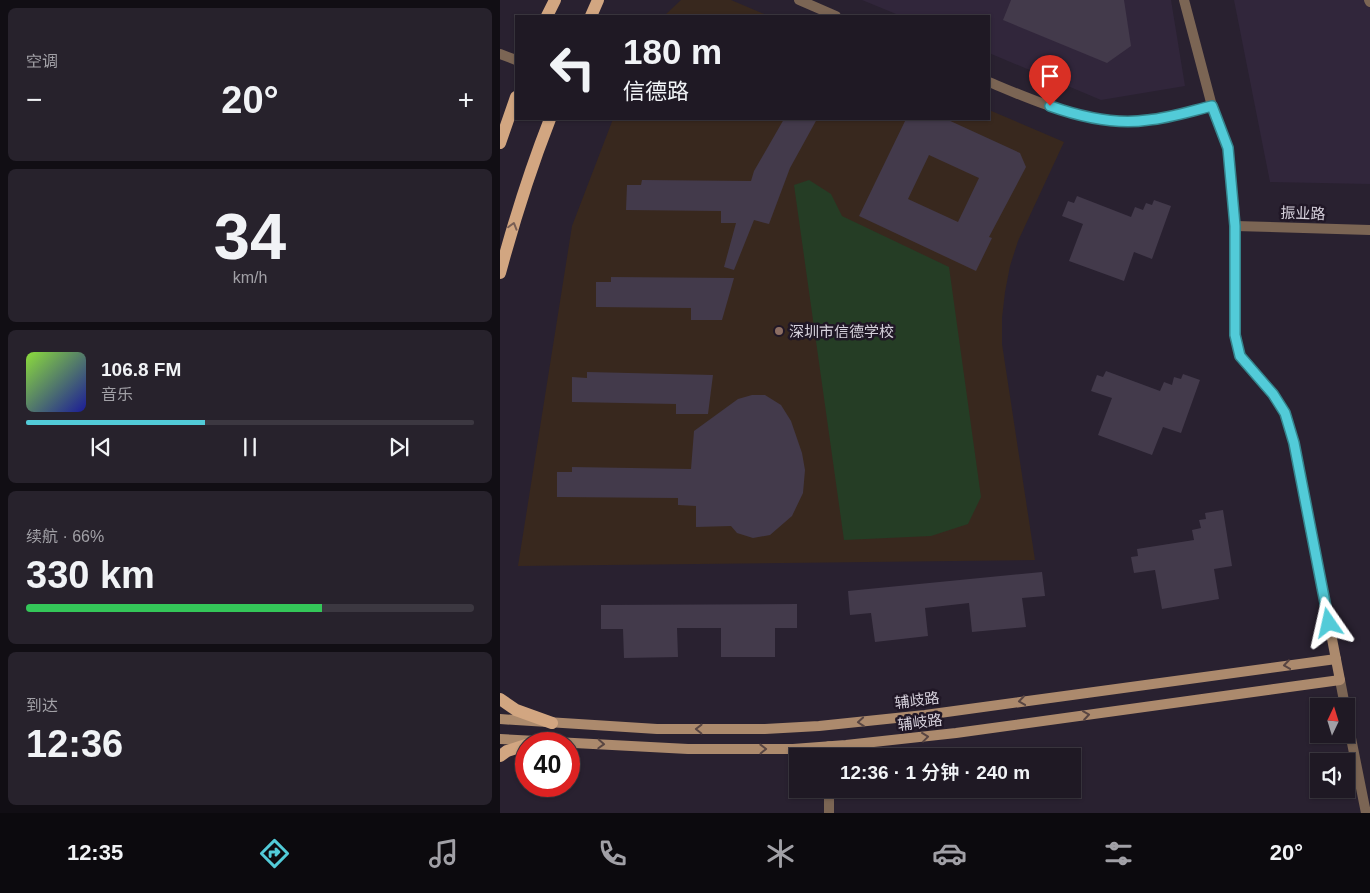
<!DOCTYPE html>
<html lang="zh">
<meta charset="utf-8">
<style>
:root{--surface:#1f1924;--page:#27222c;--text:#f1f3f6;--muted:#a1a0a6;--line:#3c3841;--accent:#52cbd8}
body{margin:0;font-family:Arial,"Noto Sans SC",sans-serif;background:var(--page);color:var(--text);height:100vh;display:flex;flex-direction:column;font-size:19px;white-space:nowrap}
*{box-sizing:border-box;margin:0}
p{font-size:16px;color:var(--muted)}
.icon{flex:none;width:28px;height:28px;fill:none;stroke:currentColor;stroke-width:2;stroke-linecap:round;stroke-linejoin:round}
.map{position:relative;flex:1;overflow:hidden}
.details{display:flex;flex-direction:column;gap:8px;padding:8px;background:#110e14;width:500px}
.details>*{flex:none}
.hud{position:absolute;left:15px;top:15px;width:475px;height:105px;border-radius:0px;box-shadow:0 1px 4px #0004,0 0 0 1px var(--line);background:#1f1924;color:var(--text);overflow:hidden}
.needle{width:32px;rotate:4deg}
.controls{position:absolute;left:810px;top:698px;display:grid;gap:10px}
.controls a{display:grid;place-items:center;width:45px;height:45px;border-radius:0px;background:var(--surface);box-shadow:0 1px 4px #0004,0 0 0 1px var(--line);font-size:25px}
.speed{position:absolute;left:15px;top:732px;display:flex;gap:10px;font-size:25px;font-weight:700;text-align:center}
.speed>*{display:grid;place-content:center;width:65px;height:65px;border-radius:50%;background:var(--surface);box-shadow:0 1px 4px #0004,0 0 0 1px var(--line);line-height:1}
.speed .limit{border:8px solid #d22;background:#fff;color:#111}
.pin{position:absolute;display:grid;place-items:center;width:42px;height:42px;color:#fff;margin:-51px -21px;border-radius:50% 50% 50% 0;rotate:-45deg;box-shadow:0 0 5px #0007}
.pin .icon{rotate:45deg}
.me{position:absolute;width:55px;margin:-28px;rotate:349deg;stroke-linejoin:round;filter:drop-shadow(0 0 4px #0008)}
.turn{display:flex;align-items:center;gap:18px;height:105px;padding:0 25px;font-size:22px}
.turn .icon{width:65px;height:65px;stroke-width:2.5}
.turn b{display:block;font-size:35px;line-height:42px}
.big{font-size:38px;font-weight:600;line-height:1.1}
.details .card{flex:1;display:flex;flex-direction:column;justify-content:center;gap:8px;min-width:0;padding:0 18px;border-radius:8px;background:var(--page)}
.details .dial{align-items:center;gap:0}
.dial b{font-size:65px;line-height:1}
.song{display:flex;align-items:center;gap:15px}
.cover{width:60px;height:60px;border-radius:8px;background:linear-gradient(135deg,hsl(90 70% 55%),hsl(240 70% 35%))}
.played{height:5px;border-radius:2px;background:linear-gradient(90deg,var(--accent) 40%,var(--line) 40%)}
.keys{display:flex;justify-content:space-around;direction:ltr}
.heat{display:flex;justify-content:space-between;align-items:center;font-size:28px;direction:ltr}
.charge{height:8px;border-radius:4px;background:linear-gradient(90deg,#34c759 66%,var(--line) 0)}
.trip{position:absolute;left:289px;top:748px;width:292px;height:50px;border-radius:0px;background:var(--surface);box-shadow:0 1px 4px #0004,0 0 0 1px var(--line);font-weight:600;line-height:50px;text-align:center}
.menu{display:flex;height:80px;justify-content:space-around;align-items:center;background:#0c0a0e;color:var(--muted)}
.menu .icon{width:35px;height:35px}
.menu .on{color:var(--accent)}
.menu b{font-size:22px;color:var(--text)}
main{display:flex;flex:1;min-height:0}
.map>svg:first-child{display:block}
</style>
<main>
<section class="details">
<div class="card"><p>空调</p>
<div class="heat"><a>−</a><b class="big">20°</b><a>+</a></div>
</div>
<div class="card dial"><b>34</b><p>km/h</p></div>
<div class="card">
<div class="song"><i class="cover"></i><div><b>106.8 FM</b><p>音乐</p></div></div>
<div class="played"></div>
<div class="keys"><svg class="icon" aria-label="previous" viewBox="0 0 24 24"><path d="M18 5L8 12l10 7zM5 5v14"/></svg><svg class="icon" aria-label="pause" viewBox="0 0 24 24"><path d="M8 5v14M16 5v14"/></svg><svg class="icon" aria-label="next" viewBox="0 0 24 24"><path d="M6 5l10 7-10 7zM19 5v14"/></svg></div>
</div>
<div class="card"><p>续航 · 66%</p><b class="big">330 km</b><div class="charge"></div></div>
<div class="card"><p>到达</p><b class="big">12:36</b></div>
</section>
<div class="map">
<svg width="870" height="813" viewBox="0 0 870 813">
<rect width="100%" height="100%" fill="#292130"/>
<g fill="#31263b">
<path d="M362 0H671L685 86 601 100 489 53V16H401Z"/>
<path d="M734 0H870V184L770 182Z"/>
</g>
<g fill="#38281e">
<path d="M181 0H231L269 16H164Z"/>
<path d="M489 110 564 142 518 241 510 266 505 292 502 318V344L535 560 18 566 72 226 113 119H489Z"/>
</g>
<path fill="#253d25" d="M309 180 331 194 342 216 449 267 481 497 468 524 431 536 344 540 294 185Z"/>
<g fill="#433a4b" fill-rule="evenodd">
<path d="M511 0H624L631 46 607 63 503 20Z"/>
<path d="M284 119H317L290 168 269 224 254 220 234 270 224 267 236 223H221V211L126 210 127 185H141L142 180 251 181 254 171Z"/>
<path d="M406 119H446L520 153 526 167 489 237 492 238 476 271 359 216ZM429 155 479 178 458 222 408 199Z"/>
<path d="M577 196 631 217 635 207 643 210 646 203 652 205 654 200 671 206 652 259 634 252 624 281 569 261 583 224 562 216 568 201 574 203Z"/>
<path d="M111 277 234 278 222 320H191V308L96 307V282H111Z"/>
<path d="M606 371 660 391 664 382 672 385 674 377 681 379 683 374 700 380 681 433 663 427 652 455 598 435 612 398 591 391 597 375 603 377Z"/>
<path d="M87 372 213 375 208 414H176V404L72 402V377L87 378Z"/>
<path d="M252 395H265L281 405 291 421 302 453 305 470 303 493 292 516 270 535 253 538 237 533 231 526 196 527V506L178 505V498L57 497V472H72V467L191 469 194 431 238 399Z"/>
<path d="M723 510 732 566 714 569 719 599 662 609 655 570 634 573 631 557 638 556 637 549 694 540 692 530 701 528 699 520 706 519 705 513Z"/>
<path d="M542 572 545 596 522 598 526 627 472 632 469 603 425 608 428 636 375 642 371 613 350 615 348 591Z"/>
<path d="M297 604V628H275V657H221V628H177L178 657 124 658 123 629H101V605Z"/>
</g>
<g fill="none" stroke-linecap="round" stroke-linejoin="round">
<g stroke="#7b6554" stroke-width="10">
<path d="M684 0 712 106"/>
<path d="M869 0 870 2"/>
<path d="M735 226 870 230"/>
</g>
<g stroke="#7b6554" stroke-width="10">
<path d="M299 0 336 16"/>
<path d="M0 54 16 60"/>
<path d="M489 82C539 103 592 127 648 120 669 118 691 111 712 106"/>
<path d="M840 680 845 706"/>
<path d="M846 713 866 813"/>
<path d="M329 756V746"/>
<path d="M329 813V789"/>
</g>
<g stroke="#ac8a6d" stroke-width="10">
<path d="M0 719 157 729H265L319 726 425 715 836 659"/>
<path d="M0 739 188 749H293L346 745 456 733 840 680 794 443 785 413 773 394 740 356 735 335V226L728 148 712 106"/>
</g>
<g stroke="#d2a681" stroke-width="12">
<path d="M47 16 55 0"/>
<path d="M91 16 98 0"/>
<path d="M0 143 16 97"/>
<path d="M0 273C14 221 30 170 50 119"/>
<path d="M0 699 16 710 52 723"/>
<path d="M32 744 47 742"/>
<path d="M0 756 7 751 26 745"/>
</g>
</g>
<defs><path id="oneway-chevron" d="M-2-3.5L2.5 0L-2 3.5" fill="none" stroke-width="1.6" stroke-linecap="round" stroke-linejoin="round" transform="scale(1.25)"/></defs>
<use stroke="#795e54" href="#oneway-chevron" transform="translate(13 226) rotate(-74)"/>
<g stroke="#584542">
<use href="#oneway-chevron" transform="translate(787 665) rotate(172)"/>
<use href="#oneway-chevron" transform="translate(522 701) rotate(172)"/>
<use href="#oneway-chevron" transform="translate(586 715) rotate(-8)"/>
<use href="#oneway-chevron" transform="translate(361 722) rotate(175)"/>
<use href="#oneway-chevron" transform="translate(199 729) rotate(-179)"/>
<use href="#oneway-chevron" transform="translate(425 737) rotate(-7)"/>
<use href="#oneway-chevron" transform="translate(101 744) rotate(3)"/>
<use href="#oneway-chevron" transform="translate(263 749) rotate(-1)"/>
</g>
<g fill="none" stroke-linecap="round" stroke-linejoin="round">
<g stroke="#35848c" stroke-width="12">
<path id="route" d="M550 106C581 117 615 125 648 120 669 118 691 111 712 106L728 148 735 226V335L740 356 773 394 785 413 794 443 829 623"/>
</g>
<use href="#route" stroke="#52cbd8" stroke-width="9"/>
</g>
<circle fill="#8d6e63" stroke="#201726" stroke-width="2" cx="279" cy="331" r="5"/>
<g text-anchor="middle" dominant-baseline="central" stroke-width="5" stroke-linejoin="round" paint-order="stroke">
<g font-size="15" fill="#d6d1dc" stroke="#201726">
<text transform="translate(803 213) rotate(2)">振业路</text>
<text transform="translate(417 700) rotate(-7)">辅歧路</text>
<text transform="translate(420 722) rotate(-7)">辅岐路</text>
</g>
<g font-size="15" fill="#d6d1dc" stroke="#201726" text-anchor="start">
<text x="289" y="331">深圳市信德学校</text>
</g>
</g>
</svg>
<div class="controls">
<a><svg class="needle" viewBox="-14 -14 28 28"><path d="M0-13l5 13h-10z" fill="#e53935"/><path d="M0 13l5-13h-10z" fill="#a1a0a6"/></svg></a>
<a><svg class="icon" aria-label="sound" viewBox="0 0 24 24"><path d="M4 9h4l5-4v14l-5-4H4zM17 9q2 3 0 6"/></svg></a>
</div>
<div class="speed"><div class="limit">40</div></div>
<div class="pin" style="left:550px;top:106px;background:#d93025"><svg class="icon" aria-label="arrive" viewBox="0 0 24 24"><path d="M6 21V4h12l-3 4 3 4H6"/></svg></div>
<svg class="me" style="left:829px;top:623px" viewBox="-20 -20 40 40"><path d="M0-17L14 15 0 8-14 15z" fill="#52cbd8" stroke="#fff" stroke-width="4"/></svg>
<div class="trip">12:36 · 1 分钟 · 240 m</div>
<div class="hud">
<div class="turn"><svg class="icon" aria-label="left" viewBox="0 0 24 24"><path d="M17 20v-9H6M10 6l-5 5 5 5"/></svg><div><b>180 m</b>信德路</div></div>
</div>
</div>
</main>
<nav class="menu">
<b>12:35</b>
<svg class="icon on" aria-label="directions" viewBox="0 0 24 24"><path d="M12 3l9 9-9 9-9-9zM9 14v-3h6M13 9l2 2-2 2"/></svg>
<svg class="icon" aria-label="music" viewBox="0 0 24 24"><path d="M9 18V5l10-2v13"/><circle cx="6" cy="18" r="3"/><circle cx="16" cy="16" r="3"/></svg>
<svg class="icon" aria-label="phone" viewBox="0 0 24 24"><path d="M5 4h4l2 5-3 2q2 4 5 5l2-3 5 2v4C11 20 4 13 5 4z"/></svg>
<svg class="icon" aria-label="climate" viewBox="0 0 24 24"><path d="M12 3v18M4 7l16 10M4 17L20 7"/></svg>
<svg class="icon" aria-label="car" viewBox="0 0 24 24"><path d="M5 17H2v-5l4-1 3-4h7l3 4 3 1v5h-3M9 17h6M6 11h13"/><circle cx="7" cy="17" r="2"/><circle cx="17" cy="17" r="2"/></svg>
<svg class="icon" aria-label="filters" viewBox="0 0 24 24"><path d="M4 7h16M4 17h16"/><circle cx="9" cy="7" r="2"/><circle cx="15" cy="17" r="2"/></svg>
<b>20°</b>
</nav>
